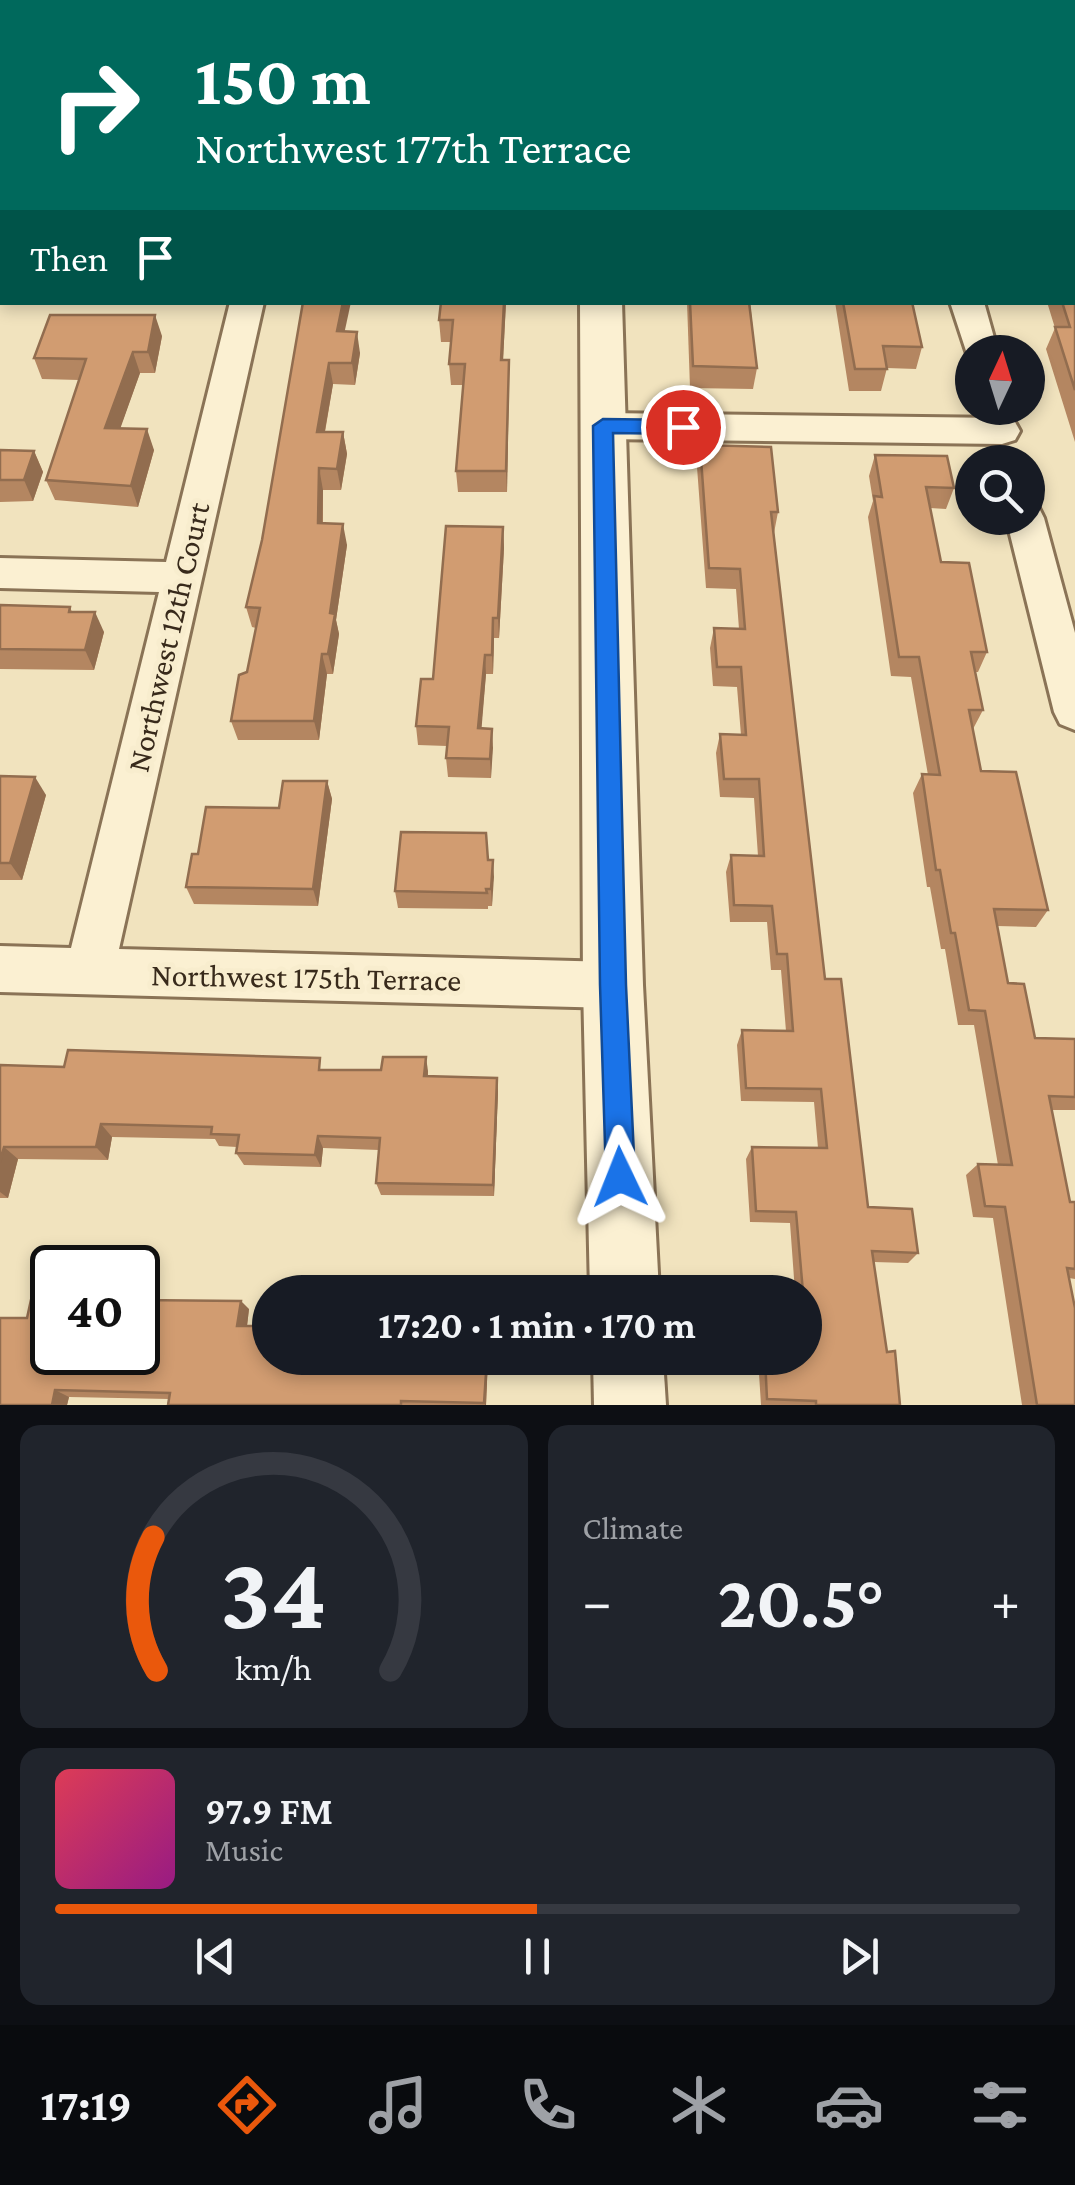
<!DOCTYPE html>
<meta charset="utf-8">
<style>
:root{--surface:#171b24;--page:#20242c;--text:#f1f3f6;--muted:#9ea1a6;--line:#363941;--accent:#ea580c}
body{margin:0;font-family:"Crimson Pro",serif;background:var(--page);color:var(--text);height:100vh;display:flex;flex-direction:column;font-size:38px;white-space:nowrap}
*{box-sizing:border-box;margin:0}
p{font-size:32px;color:var(--muted)}
.icon{flex:none;width:55px;height:55px;fill:none;stroke:currentColor;stroke-width:2;stroke-linecap:round;stroke-linejoin:round}
.map{position:relative;height:1405px;overflow:hidden}
.drawer{display:flex;flex-direction:column;gap:20px;padding:20px;background:#0d0f14;flex:1}
.drawer>*{flex:none}
.guide{position:absolute;left:0px;top:0px;width:1075px;height:305px;box-shadow:0 5px 15px #0003;background:#00695c;color:#fff;overflow:hidden}
.needle{width:65px;rotate:4deg}
.buttons{position:absolute;left:955px;top:335px;display:grid;gap:20px}
.buttons a{display:grid;place-items:center;width:90px;height:90px;border-radius:50%;background:var(--surface);box-shadow:0 5px 15px #0003;font-size:50px}
.speed{position:absolute;left:30px;top:1245px;display:flex;gap:20px;font-size:50px;font-weight:700;text-align:center}
.speed>*{display:grid;place-content:center;width:130px;height:130px;border-radius:50%;background:var(--surface);box-shadow:0 5px 15px #0003;line-height:1}
.speed .limit{border:5px solid #111;border-radius:15px;background:#fff;color:#111}
.pin{position:absolute;display:grid;place-items:center;width:85px;height:85px;color:#fff;margin:-42px;border:5px solid #fff;border-radius:50%;box-shadow:0 2px 10px #0007}
.me{position:absolute;width:110px;margin:-55px;rotate:358deg;stroke-linejoin:round;filter:drop-shadow(0 0 8px #0008)}
.turn{display:flex;align-items:center;gap:35px;height:210px;padding:0 30px;font-size:45px}
.turn .icon{width:130px;height:130px;stroke-width:2.5}
.turn b{display:block;font-size:70px;line-height:85px}
.then{display:flex;align-items:center;height:95px;padding:0 30px;background:#0003;gap:20px;font-size:38px}
.big{font-size:75px;font-weight:700;line-height:1.1}
.drawer .widget{flex:1;display:flex;flex-direction:column;justify-content:center;gap:15px;min-width:0;padding:0 35px;border-radius:20px;background:var(--page)}
.drawer .dial{align-items:center;gap:0}
.dial svg{height:260px;overflow:visible;fill:none;stroke:var(--line);stroke-width:7;stroke-linecap:round;text-anchor:middle}
.dial text{fill:var(--text);stroke:none}
.song{display:flex;align-items:center;gap:30px}
.cover{width:120px;height:120px;border-radius:15px;background:linear-gradient(135deg,hsl(350 70% 55%),hsl(310 70% 35%))}
.played{height:10px;border-radius:5px;background:linear-gradient(90deg,var(--accent) 50%,var(--line) 50%)}
.keys{display:flex;justify-content:space-around;direction:ltr}
.heat{display:flex;justify-content:space-between;align-items:center;font-size:55px;direction:ltr}
.drawer .tiles{flex:1;display:grid;gap:20px;grid-template-columns:1fr 1fr}
.widget:last-child{grid-column:span 2}
.trip{position:absolute;left:252px;top:1275px;width:570px;height:100px;border-radius:50px;background:var(--surface);box-shadow:0 5px 15px #0003;font-weight:700;line-height:100px;text-align:center}
.tab-bar{display:flex;height:160px;justify-content:space-around;align-items:center;background:#090b0e;color:var(--muted)}
.tab-bar .icon{width:70px;height:70px}
.tab-bar .current{color:var(--accent)}
.tab-bar b{font-size:45px;color:var(--text)}
.map>svg:first-child{display:block}
</style>
<div class="map">
<svg width="1075" height="1405" viewBox="0 0 1075 1405">
<rect width="100%" height="100%" fill="#f1e3be"/>
<g fill="none" stroke-linecap="round" stroke-linejoin="round">
<g stroke="#8a7356" stroke-width="6">
<g id="minor">
<path d="M0 81 2 82V99H0Z"/>
<rect x="1072" y="100" width="3" height="18"/>
<path d="M0 278 2 279V300H0Z"/>
<path d="M230 302H264L119 949 613 962 630 969 637 985 630 1001 613 1008 0 992V946L71 948 159 592 0 588V558L166 562Z"/>
<path d="M950 302H984L998 352H972V361L969 360Z"/>
<path d="M603 413 1002 418 1015 422 1020 431 1015 440 1002 444 603 439 590 435 585 426 590 417Z"/>
<path d="M1028 505 1039 508 1044 518 1075 633V730L1060 724 1054 712 1006 518H1028Z"/>
</g>
</g>
<g stroke="#8a7356" stroke-width="6">
<g id="tertiary">
<rect x="581" y="0" width="32" height="2"/>
<path d="M580 302H622L643 985 659 1292H590L583 985Z"/>
<path d="M593 1358H663L666 1405H594Z"/>
</g>
</g>
<use href="#minor" fill="#fbf0d2" fill-rule="evenodd"/>
<use href="#tertiary" fill="#fbf0d2" fill-rule="evenodd"/>
</g>
<g fill="#b48661">
<path d="M0 0 2 2V59H0Z"/>
<path d="M788 0H882V2H789Z"/>
<rect x="0" y="100" width="2" height="55"/>
<path d="M1075 222V442L1046 349 1055 328 1047 302H1072Z"/>
<path d="M303 302 345 332 360 353 355 385 333 384 325 432H343L347 454 341 490H323V523L347 545 336 620 339 634 333 674H327L319 740H238L231 721 247 672 256 628 252 627 246 607 262 540Z"/>
<path d="M506 302 503 360H509L507 492H458L456 471 463 385H451L449 364 451 342H441L439 320Z"/>
<path d="M687 302H750L757 368 753 389 690 388Z"/>
<path d="M835 302H912L922 347 916 369 887 368 881 391H849Z"/>
<path d="M162 336 155 373H140L120 428 154 450 138 507 55 500 46 480 79 380 42 379 34 358Z"/>
<path d="M700 445 778 512 774 533 825 979 868 1207 918 1253 908 1263 874 1262 887 1352 900 1405H761L758 1358H805V1292H795L790 1223 750 1222 746 1159 752 1147 818 1148 814 1102 741 1101 737 1045 742 1030 786 1031 781 970H771L767 922H730L726 872 731 855 758 856 754 798 720 797 716 753 720 734 741 735 737 687 713 686 710 648 714 628 739 629 736 589 706 588 697 467Z"/>
<path d="M0 450 34 451 43 472 33 501 0 502Z"/>
<path d="M875 455 954 488 946 509 930 508 941 562 987 652 978 672H975L983 710 973 729 981 771 1048 910 1036 927 997 926 1008 983 1035 1038 1075 1039V1110H1052L1070 1202H1075V1279L1069 1278 1075 1405H1022L993 1218 973 1217 966 1175 978 1164 998 1165 974 1025H958L945 949H941L930 887H927L913 793 922 774 928 775 911 677 891 676 868 517 873 501 869 476Z"/>
<path d="M503 527 504 548 499 638H494L493 674H486L481 728 492 729 491 778 448 777 446 758 447 746 418 745 416 726 433 679Z"/>
<path d="M0 605 70 607 72 612 104 632 94 670 0 669Z"/>
<path d="M0 776 46 795 22 880H0Z"/>
<path d="M327 781 332 799 318 906 194 904 186 887 198 854Z"/>
<path d="M493 860 492 906H488V909L398 908 395 891Z"/>
<path d="M0 1065 428 1071V1076L498 1091 494 1196 381 1195 376 1183 379 1150 323 1148 321 1167 244 1165 236 1153 237 1147 219 1146 215 1139 112 1137 108 1160 18 1159 8 1198H0Z"/>
<path d="M249 1309 247 1326 270 1358H488L486 1405H168L169 1399 69 1397 67 1405H0L52 1352Z"/>
</g>
<g fill="#926d4f">
<path d="M104 0H118L117 2H103Z"/>
<path d="M2 205V241L0 234V210Z"/>
<path d="M343 302H351L340 353 337 331Z"/>
<path d="M504 302H506L502 381 501 360Z"/>
<path d="M155 315 162 336 155 373 148 352Z"/>
<path d="M357 332 360 353 355 385 352 363Z"/>
<path d="M133 352 140 373 113 449 105 428Z"/>
<path d="M509 360V381L507 492 506 471Z"/>
<path d="M329 363 333 384 321 453 317 432Z"/>
<path d="M147 429 154 450 138 507 131 486Z"/>
<path d="M343 432 347 454 341 490 337 469Z"/>
<path d="M34 451 43 472 33 501 24 480Z"/>
<path d="M319 468 323 490 322 544 318 523Z"/>
<path d="M343 524 347 545 336 620 339 634 333 674 328 654 330 613Z"/>
<path d="M503 527 504 548 499 638 498 618Z"/>
<path d="M95 612 104 632 94 670 85 650Z"/>
<path d="M493 618 494 638 493 674 492 655Z"/>
<path d="M322 654 327 674 319 740 314 721Z"/>
<path d="M485 655 486 674 480 747 478 728Z"/>
<path d="M492 729 493 748 491 778 490 759Z"/>
<path d="M35 777 46 795 22 880 10 863Z"/>
<path d="M327 781 332 799 318 906 313 889Z"/>
<path d="M493 860 494 877 492 906 491 889Z"/>
<path d="M426 1057 428 1071 427 1090 424 1076Z"/>
<path d="M497 1078 498 1091 494 1196 493 1185Z"/>
<path d="M101 1124 112 1137 108 1160 96 1147Z"/>
<path d="M318 1136 323 1148 321 1167 315 1155Z"/>
<path d="M4 1147 18 1159 8 1198 0 1192V1162Z"/>
<path d="M241 1301 249 1309 246 1334 237 1326Z"/>
<path d="M487 1358H488L486 1405H485Z"/>
<path d="M55 1390 69 1397 67 1405H52Z"/>
</g>
<g fill="#d19c71" stroke="#926d4f" stroke-width="2.5">
<path d="M0 0H104L103 2H2V38H0Z"/>
<path d="M172 0H267L266 2H171Z"/>
<path d="M342 0H538V2H341Z"/>
<rect x="670" y="0" width="52" height="2"/>
<path d="M914 0H1001L1002 2H909Z"/>
<rect x="0" y="100" width="2" height="34"/>
<path d="M0 192H2V205L0 210Z"/>
<path d="M1072 215 1075 222V390L1055 327H1070L1062 302H1072Z"/>
<path d="M303 302H343L337 331 357 332 352 363H329L317 432H343L337 469 319 468 318 523 343 524 330 613 335 614 328 654H322L314 721H231L239 675 247 672 260 608 246 607 262 540Z"/>
<path d="M441 302H504L501 360H509L506 471H456L465 364H449L453 320H439Z"/>
<path d="M690 302H749L757 368 693 366Z"/>
<path d="M843 302H912L922 347 883 346 887 369H855Z"/>
<path d="M50 315H155L148 352H133L105 428 147 429 131 486 46 480 86 359 34 358Z"/>
<path d="M700 445 771 447 778 512H771L825 979H841L868 1207 912 1209 918 1253 872 1251 887 1352 895 1351 900 1405H816V1401L767 1399 765 1358H805V1292H803L796 1212 756 1211 752 1147 827 1148 821 1089 746 1088 742 1030 793 1031 787 954H777L772 906 734 905 731 855 764 856 759 779H724L720 734 746 735 741 667H717L714 628 745 629 740 569 709 568Z"/>
<path d="M0 450 34 451 24 480H0Z"/>
<path d="M875 455 947 456 954 488 926 487 941 562 969 563 987 652H971L983 710H969L981 771 1016 772 1048 910 994 909 1008 983 1024 984 1035 1038 1075 1039V1097L1049 1096 1070 1202H1075V1269L1067 1268 1075 1308V1405H1037L1005 1207 985 1206 978 1164 1012 1165 985 1011 969 1010 955 933H951L940 870H936L922 774 940 775 919 657H899L874 496 882 497Z"/>
<path d="M446 526 503 527 498 618H493L492 655H485L478 728 492 729 490 759 446 758 449 727 416 726 421 679H433Z"/>
<path d="M0 605 70 607 69 612H95L85 650 0 649Z"/>
<path d="M0 776 35 777 10 863H0Z"/>
<path d="M283 781H327L313 889 186 887 192 854H198L206 807 279 808Z"/>
<path d="M401 832 486 833 488 860H493L491 889H486L487 893 395 891Z"/>
<path d="M68 1050 320 1058 319 1070H381L383 1057H426L424 1076 497 1078 493 1185 376 1183 380 1138 318 1136 315 1155 236 1153 239 1135 211 1134 212 1127 101 1124 96 1147H4L0 1162V1065L64 1067Z"/>
<path d="M36 1277 52 1278V1352H138V1300L241 1301 237 1326H270V1358H487L484 1403 401 1401V1405H168L170 1393 55 1390 52 1405H0V1318H27Z"/>
<path d="M409 1288 458 1289V1292H408Z"/>
</g>
<path fill="#1a73e8" stroke="#114b97" stroke-width="2.5" d="M603 419 683 420 692 427 683 434 613 433 626 985 635 1177 631 1187 620 1192 610 1187 606 1177 600 985 593 426Z"/>
<g text-anchor="middle" dominant-baseline="central" stroke-width="10" stroke-linejoin="round" paint-order="stroke">
<g font-size="32" fill="#382a1b" stroke="#f8edce">
<text transform="translate(168 637) rotate(-77)">Northwest 12th Court</text>
<text transform="translate(306 977) rotate(1)">Northwest 175th Terrace</text>
</g>
</g>
</svg>
<div class="buttons">
<a><svg class="needle" viewBox="-14 -14 28 28"><path d="M0-13l5 13h-10z" fill="#e53935"/><path d="M0 13l5-13h-10z" fill="#9ea1a6"/></svg></a>
<a><svg class="icon" aria-label="search" viewBox="0 0 24 24"><circle cx="10" cy="10" r="6"/><path d="M15 15l6 6"/></svg></a>
</div>
<div class="speed"><div class="limit">40</div></div>
<div class="pin" style="left:683px;top:427px;background:#d93025"><svg class="icon" aria-label="arrive" viewBox="0 0 24 24"><path d="M6 21V4h12l-3 4 3 4H6"/></svg></div>
<svg class="me" style="left:620px;top:1177px" viewBox="-20 -20 40 40"><path d="M0-17L14 15 0 8-14 15z" fill="#1a73e8" stroke="#fff" stroke-width="4"/></svg>
<div class="trip">17:20 · 1 min · 170 m</div>
<div class="guide">
<div class="turn"><svg class="icon" aria-label="right" viewBox="0 0 24 24"><path d="M7 20v-9h11M14 6l5 5-5 5"/></svg><div><b>150 m</b>Northwest 177th Terrace</div></div>
<div class="then">Then<svg class="icon" aria-label="arrive" viewBox="0 0 24 24"><path d="M6 21V4h12l-3 4 3 4H6"/></svg></div>
</div>
</div>
<section class="drawer">
<div class="tiles">
<div class="widget dial"><svg viewBox="0 0 100 80">
<path d="M14 69A42 42 0 1 1 86 69"/>
<path d="M14 69A42 42 0 0 1 13 28" stroke="#ea580c"/>
<text x="50" y="56" font-size="32" font-weight="700">34</text>
<text x="50" y="72" font-size="11">km/h</text>
</svg></div>
<div class="widget"><p>Climate</p>
<div class="heat"><a>−</a><b class="big">20.5°</b><a>+</a></div>
</div>
<div class="widget">
<div class="song"><i class="cover"></i><div><b>97.9 FM</b><p>Music</p></div></div>
<div class="played"></div>
<div class="keys"><svg class="icon" aria-label="previous" viewBox="0 0 24 24"><path d="M18 5L8 12l10 7zM5 5v14"/></svg><svg class="icon" aria-label="pause" viewBox="0 0 24 24"><path d="M8 5v14M16 5v14"/></svg><svg class="icon" aria-label="next" viewBox="0 0 24 24"><path d="M6 5l10 7-10 7zM19 5v14"/></svg></div>
</div>
</div>
</section>
<nav class="tab-bar">
<b>17:19</b>
<svg class="icon current" aria-label="directions" viewBox="0 0 24 24"><path d="M12 3l9 9-9 9-9-9zM9 14v-3h6M13 9l2 2-2 2"/></svg>
<svg class="icon" aria-label="music" viewBox="0 0 24 24"><path d="M9 18V5l10-2v13"/><circle cx="6" cy="18" r="3"/><circle cx="16" cy="16" r="3"/></svg>
<svg class="icon" aria-label="phone" viewBox="0 0 24 24"><path d="M5 4h4l2 5-3 2q2 4 5 5l2-3 5 2v4C11 20 4 13 5 4z"/></svg>
<svg class="icon" aria-label="climate" viewBox="0 0 24 24"><path d="M12 3v18M4 7l16 10M4 17L20 7"/></svg>
<svg class="icon" aria-label="car" viewBox="0 0 24 24"><path d="M5 17H2v-5l4-1 3-4h7l3 4 3 1v5h-3M9 17h6M6 11h13"/><circle cx="7" cy="17" r="2"/><circle cx="17" cy="17" r="2"/></svg>
<svg class="icon" aria-label="filters" viewBox="0 0 24 24"><path d="M4 7h16M4 17h16"/><circle cx="9" cy="7" r="2"/><circle cx="15" cy="17" r="2"/></svg>
</nav>
